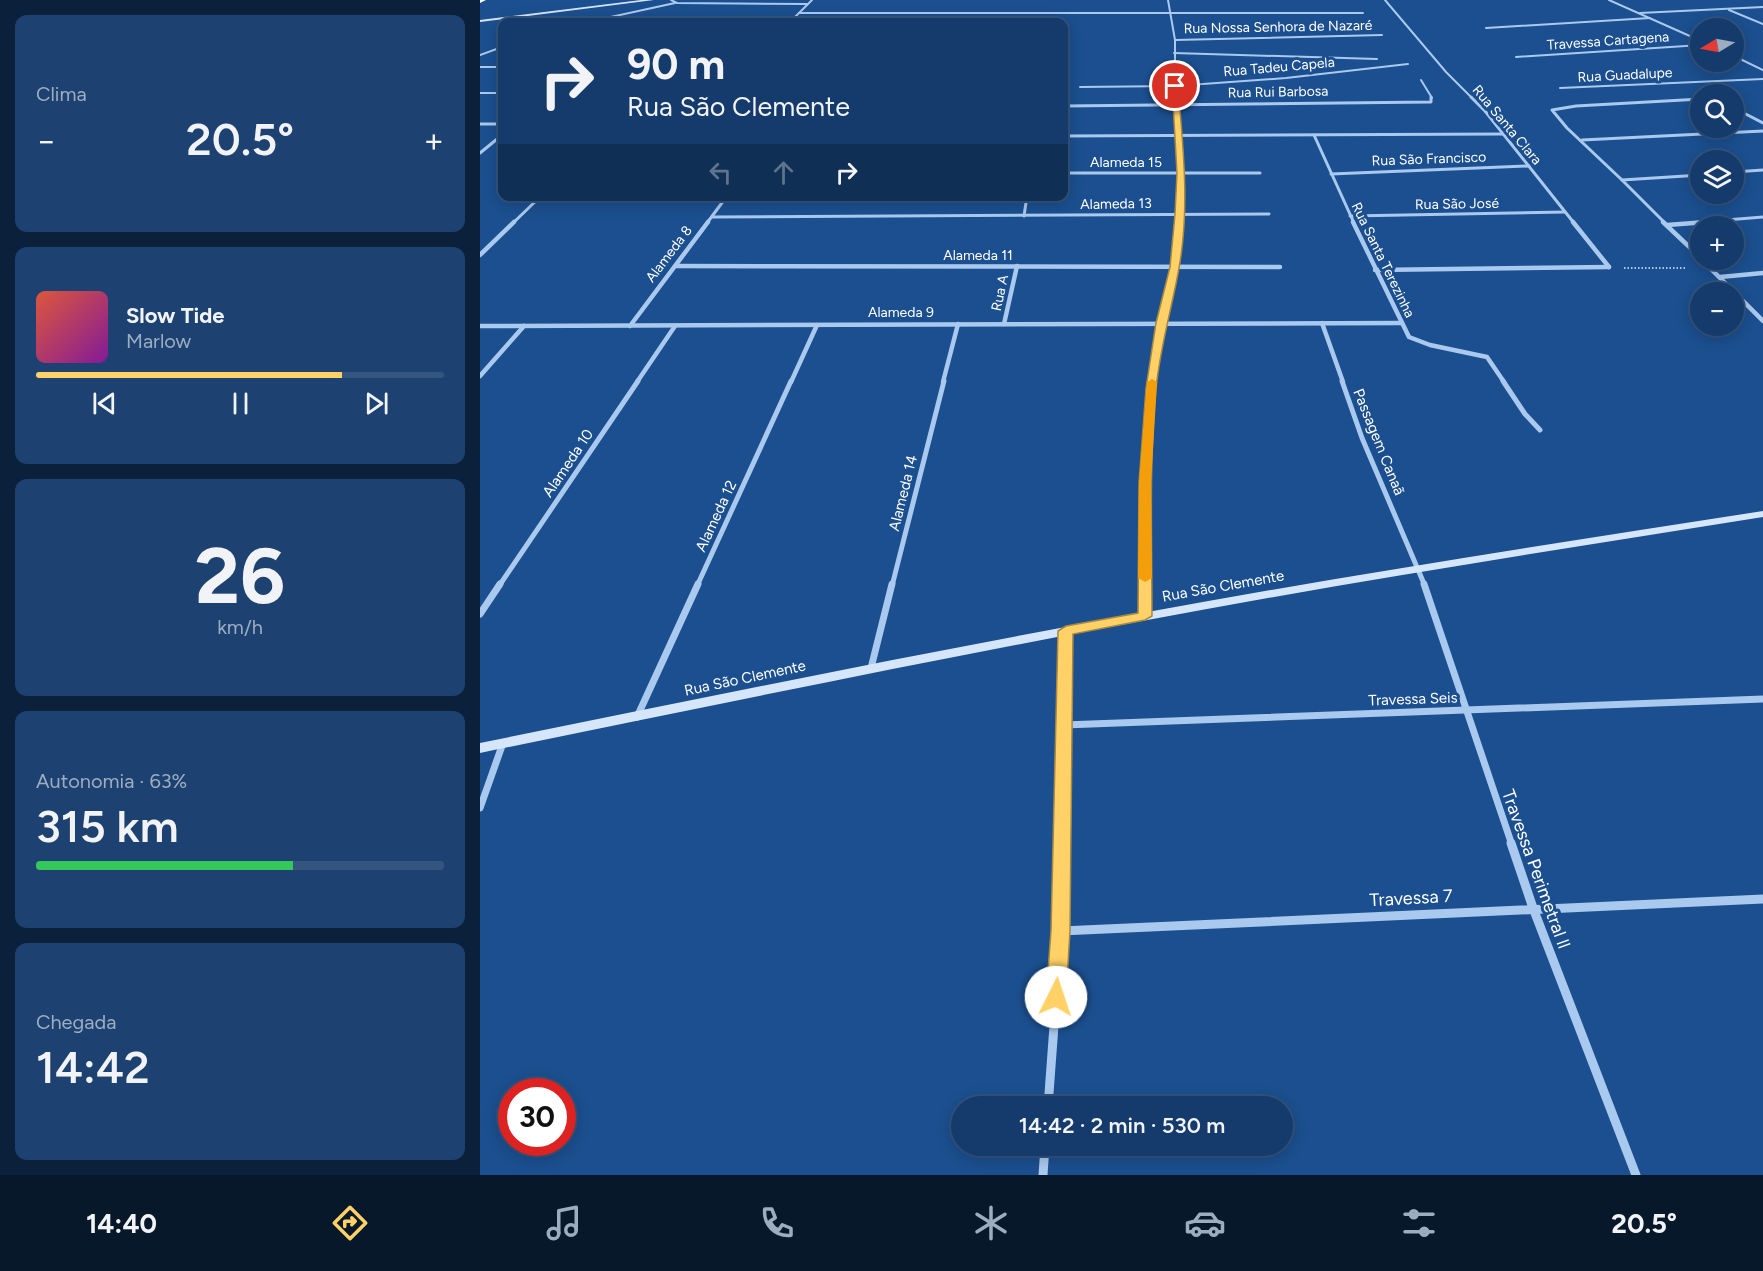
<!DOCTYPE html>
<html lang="pt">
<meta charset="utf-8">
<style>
:root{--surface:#143b6b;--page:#1d4271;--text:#f1f3f6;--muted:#9dadc1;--line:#33557e;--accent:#ffd166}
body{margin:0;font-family:Figtree,sans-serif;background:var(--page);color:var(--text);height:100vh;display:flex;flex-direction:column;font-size:22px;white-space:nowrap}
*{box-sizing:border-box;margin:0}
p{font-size:20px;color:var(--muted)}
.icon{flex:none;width:33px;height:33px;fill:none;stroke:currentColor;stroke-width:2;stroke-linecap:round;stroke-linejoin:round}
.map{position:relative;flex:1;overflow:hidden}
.side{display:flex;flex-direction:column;gap:15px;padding:15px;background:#0b203b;width:480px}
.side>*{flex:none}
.top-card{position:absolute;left:18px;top:18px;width:570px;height:183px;border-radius:12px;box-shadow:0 3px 15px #0003,0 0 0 2px var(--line);background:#143b6b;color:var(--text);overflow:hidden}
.needle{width:39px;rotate:260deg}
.fabs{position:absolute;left:1210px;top:18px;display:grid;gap:12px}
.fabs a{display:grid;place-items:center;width:54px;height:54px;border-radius:50%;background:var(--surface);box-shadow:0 3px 15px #0003,0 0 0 2px var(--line);font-size:30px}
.speed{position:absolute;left:18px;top:1078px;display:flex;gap:12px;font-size:30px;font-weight:700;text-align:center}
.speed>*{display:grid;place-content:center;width:78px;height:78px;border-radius:50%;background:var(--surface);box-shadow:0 3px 15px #0003,0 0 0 2px var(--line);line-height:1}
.speed .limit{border:9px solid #d22;background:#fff;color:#111}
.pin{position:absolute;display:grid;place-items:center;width:51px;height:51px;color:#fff;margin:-26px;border:3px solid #fff;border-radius:50%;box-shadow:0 2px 6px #0007}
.me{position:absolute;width:66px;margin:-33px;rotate:4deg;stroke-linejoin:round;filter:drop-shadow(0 0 4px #0008)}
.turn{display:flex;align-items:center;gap:21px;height:126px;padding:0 30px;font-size:27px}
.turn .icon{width:78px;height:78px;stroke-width:2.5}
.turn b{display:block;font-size:42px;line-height:51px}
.lanes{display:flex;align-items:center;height:57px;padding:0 30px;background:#0003;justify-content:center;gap:30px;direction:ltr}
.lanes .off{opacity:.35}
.big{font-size:45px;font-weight:600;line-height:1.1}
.side .widget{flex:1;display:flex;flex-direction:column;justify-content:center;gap:9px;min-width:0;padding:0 21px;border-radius:12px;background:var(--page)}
.side .dial{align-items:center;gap:0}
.dial b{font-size:78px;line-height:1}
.song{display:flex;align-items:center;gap:18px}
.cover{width:72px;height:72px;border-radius:9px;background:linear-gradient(135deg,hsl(10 70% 55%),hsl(290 70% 35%))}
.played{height:6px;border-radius:3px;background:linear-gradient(90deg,var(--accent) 75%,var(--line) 75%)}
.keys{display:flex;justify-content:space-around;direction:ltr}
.heat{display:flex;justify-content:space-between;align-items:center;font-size:33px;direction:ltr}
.charge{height:9px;border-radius:4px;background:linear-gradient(90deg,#34c759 63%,var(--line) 0)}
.trip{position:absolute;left:471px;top:1096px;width:342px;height:60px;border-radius:30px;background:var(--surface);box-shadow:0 3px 15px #0003,0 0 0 2px var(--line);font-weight:600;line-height:60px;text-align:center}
.menu{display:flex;height:96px;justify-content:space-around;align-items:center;background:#08182b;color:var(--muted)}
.menu .icon{width:42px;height:42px}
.menu .on{color:var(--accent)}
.menu b{font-size:27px;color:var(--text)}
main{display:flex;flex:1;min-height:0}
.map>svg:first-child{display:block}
</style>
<main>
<section class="side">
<div class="widget"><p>Clima</p>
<div class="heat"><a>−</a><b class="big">20.5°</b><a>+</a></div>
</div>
<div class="widget">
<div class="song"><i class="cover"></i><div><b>Slow Tide</b><p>Marlow</p></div></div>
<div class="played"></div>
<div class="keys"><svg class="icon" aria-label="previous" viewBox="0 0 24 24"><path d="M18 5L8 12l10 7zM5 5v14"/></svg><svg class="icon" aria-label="pause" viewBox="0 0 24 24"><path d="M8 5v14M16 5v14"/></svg><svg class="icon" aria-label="next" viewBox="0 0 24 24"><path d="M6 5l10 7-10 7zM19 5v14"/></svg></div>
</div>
<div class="widget dial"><b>26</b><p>km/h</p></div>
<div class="widget"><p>Autonomia · 63%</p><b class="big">315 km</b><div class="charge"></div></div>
<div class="widget"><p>Chegada</p><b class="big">14:42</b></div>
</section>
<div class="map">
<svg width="1283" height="1175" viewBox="0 0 1283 1175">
<rect width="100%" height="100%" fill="#1b4f8f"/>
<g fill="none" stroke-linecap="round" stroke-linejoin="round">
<path stroke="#a9c9ee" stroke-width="2" stroke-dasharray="1.5 2" stroke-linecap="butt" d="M1144 268H1206"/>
<g stroke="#a9c9ee" stroke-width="2">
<path d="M191 0 197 3 327 4"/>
<path d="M688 0 695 40V98"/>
<path d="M905 0 966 72 992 98"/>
<path d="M1129 0 1221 41"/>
<path d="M1249 10 1283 24"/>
<path d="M319 13H883"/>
<path d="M1160 13 1283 7"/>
<path d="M117 20 195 3"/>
<path d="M109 22H310"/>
<path d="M310 22 332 0"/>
<path d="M1006 28 1170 18"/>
<path d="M695 40 902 35"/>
<path d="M694 53 897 59"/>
<path d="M0 55 22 47"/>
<path d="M1254 56 1283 70"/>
<path d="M1036 57 1221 45"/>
<path d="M0 67H22"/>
<path d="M941 80 952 98"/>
<path d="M600 87 695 86 806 78 928 64"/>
<path d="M1080 88 1283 79"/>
<path d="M0 93H22"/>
</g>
<g stroke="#a9c9ee" stroke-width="3">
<path d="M695 97 701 173 699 223"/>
<path d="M991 97 1005 111 1094 223"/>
<path d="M584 106 951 102V97"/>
<path d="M1254 108 1283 123"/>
<path d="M0 124H22"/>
<path d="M834 135 874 223"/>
<path d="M584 136 1023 134"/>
<path d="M1102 140 1283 131"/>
<path d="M0 153 22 135"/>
<path d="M1254 172 1283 170"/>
<path d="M584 173H780"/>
<path d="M851 174 1049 166"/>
<path d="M1142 180 1087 128 1072 110 1096 106 1221 99"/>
<path d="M544 216 547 196"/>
<path d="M870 216 1085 212"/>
<path d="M232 217 789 214"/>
<path d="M33 223 61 196"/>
<path d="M227 223 247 196"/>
<path d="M1185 223 1142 180 1221 175"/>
<path d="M1209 223 1283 217"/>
</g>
<g stroke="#a9c9ee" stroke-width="4.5">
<path d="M873 222 929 337 950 345 1007 357 1024 382"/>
<path d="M1093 222 1129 267"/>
<path d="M1183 222 1221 258"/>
<path d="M1187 225 1227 222"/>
<path d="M0 255 34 222"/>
<path d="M1222 260 1283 321"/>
<path d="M196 266 800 267"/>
<path d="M895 270 1129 267"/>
<path d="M1240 277 1283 273"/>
<path d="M842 323 863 382"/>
<path d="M524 324 537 266"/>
<path d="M0 326 922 323"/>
<path d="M150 326 228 222"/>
<path d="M0 376 44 326"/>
<path d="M157 382 195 326"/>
<path d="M311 382 337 325"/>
<path d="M463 382 478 324"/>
<path d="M672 382C680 328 694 276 699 222"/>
</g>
<g stroke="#a9c9ee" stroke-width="5">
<path d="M862 381 882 438 945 586"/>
<path d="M1023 381 1045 414 1060 430"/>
<path d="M19 586 158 381"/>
<path d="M217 586 311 381"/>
<path d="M412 586 464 381"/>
<path d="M665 586V483L672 381"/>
</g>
<g stroke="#a9c9ee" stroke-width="7">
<path d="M665 584V616"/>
<path d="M944 584 1032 845"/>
<path d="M0 614 20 584"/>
<path d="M391 668 412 584"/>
<path d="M157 717 218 584"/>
<path d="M584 725 1283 699"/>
<path d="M0 808 23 743"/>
<path d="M582 845 586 631"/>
</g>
<g stroke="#a9c9ee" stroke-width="9">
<path d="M1031 843 1053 908 1156 1175"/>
<path d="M581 931 1283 899"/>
<path d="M568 1107 581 931 582 843"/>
<path d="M563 1175 565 1146"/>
</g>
<g fill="#d6e6fa" fill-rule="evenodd">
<path d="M161 0H174L0 22V20Z"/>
<path d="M1283 511V517C1076 550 868 582 662 621 441 662 220 708 0 753V743C221 698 441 653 662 613 868 575 1076 543 1283 511Z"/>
</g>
<path fill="#f0f6ff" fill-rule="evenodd" d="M0 0H6L0 3Z"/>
</g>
<path fill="#ffd166" stroke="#a68842" stroke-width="1.5" d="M695 84 698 86C703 146 710 208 699 268 692 308 680 347 676 389 669 464 672 540 672 616L665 620 593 634 590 931 586 997 583 1003 576 1006 569 1003 566 997 571 931 578 631 586 626 658 613 659 483 666 388 676 323 690 267 695 214 697 173 692 86Z"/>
<path fill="#f59e0b" d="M672 379 677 382 671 483 672 578 665 582 658 578 659 483 667 382Z"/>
<g text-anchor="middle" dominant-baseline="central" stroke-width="6" stroke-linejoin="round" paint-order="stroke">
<g font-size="14" fill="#fff" stroke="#1b4f8f">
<text transform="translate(798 27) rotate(-1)">Rua Nossa Senhora de Nazaré</text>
<text transform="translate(1128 41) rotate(-4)">Travessa Cartagena</text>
<text transform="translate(799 67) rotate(-5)">Rua Tadeu Capela</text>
<text transform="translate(1145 75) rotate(-3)">Rua Guadalupe</text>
<text transform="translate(798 92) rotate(-1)">Rua Rui Barbosa</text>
<text transform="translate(1027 125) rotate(50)">Rua Santa Clara</text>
<text transform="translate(949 159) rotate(-2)">Rua São Francisco</text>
<text x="646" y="162">Alameda 15</text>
<text transform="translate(636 204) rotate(-1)">Alameda 13</text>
<text transform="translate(977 204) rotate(-1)">Rua São José</text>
<text transform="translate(189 254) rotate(-53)">Alameda 8</text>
<text x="498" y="255">Alameda 11</text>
<text transform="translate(903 260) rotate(64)">Rua Santa Terezinha</text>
<text transform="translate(520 293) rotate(-78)">Rua A</text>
<text x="421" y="312">Alameda 9</text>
</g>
<g font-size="15" fill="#fff" stroke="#1b4f8f">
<text transform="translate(899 442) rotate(68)">Passagem Canaã</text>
<text transform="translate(88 463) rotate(-56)">Alameda 10</text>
<text transform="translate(423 493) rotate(-76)">Alameda 14</text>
<text transform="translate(236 516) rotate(-65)">Alameda 12</text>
<text transform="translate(743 586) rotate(-10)">Rua São Clemente</text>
<text transform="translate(265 678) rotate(-12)">Rua São Clemente</text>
<text transform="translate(933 699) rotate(-2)">Travessa Seis</text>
</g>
<g font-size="18" fill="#fff" stroke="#1b4f8f">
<text transform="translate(1056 869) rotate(70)">Travessa Perimetral ll</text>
<text transform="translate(931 898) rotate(-3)">Travessa 7</text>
</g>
</g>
</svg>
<div class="fabs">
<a><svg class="needle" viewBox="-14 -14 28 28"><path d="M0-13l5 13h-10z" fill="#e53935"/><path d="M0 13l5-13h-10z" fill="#9dadc1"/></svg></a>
<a><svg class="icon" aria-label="search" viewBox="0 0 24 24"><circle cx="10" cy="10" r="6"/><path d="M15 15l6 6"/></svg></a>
<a><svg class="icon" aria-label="layers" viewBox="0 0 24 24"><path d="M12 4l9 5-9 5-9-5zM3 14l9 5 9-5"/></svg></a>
<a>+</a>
<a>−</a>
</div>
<div class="speed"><div class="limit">30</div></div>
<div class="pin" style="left:695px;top:86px;background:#d93025"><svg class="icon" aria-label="arrive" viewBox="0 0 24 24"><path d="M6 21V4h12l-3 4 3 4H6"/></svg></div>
<svg class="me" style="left:576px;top:997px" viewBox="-20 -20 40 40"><circle r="19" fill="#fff"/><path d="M0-13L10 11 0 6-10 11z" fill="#ffd166"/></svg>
<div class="trip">14:42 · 2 min · 530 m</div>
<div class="top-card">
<div class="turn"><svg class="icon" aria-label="right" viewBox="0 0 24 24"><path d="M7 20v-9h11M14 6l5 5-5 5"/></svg><div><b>90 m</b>Rua São Clemente</div></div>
<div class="lanes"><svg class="icon off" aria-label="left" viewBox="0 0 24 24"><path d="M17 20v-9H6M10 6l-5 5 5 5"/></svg><svg class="icon off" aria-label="ahead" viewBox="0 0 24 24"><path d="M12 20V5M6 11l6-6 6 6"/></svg><svg class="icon" aria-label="right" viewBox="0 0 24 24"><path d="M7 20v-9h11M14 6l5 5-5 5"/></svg></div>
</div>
</div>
</main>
<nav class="menu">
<b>14:40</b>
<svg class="icon on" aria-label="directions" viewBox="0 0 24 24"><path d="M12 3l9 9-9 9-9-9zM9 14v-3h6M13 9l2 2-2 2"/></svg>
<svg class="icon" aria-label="music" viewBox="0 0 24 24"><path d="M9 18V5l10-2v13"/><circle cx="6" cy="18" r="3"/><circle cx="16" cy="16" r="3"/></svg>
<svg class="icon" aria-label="phone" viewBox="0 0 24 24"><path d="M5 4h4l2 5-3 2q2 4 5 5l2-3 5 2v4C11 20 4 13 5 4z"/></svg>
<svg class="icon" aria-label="climate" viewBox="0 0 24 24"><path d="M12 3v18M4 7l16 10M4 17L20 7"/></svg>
<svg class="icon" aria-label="car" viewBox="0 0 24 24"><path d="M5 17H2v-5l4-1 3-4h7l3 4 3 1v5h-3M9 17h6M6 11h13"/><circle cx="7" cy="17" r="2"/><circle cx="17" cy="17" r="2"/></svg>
<svg class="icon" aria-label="filters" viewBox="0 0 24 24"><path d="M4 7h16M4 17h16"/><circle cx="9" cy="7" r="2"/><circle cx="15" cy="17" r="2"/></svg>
<b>20.5°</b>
</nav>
